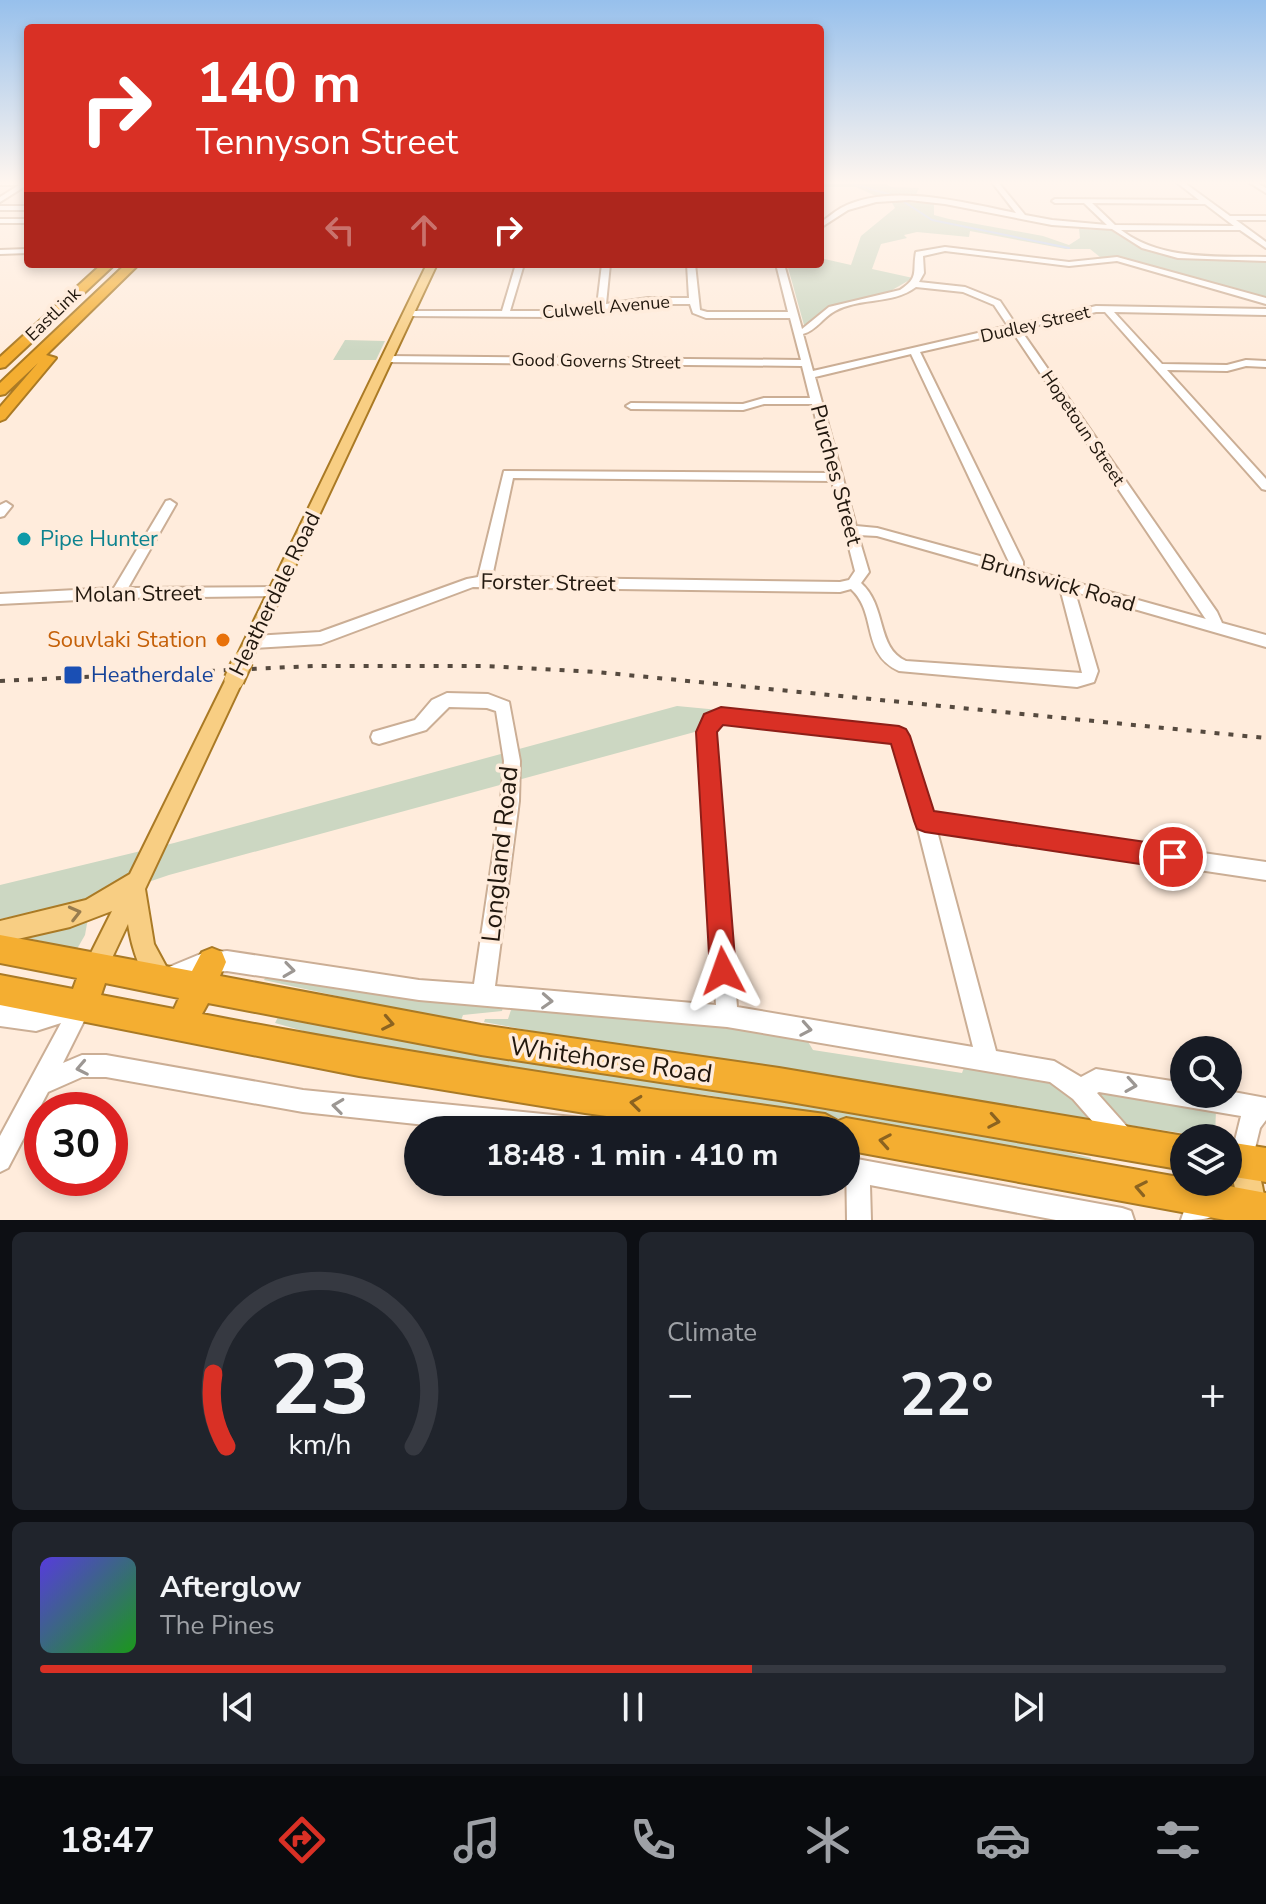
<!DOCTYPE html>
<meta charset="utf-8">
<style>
:root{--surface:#171b24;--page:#20242c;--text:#f1f3f6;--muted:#9ea1a6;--line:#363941;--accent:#d93025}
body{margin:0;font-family:"Nunito Sans",sans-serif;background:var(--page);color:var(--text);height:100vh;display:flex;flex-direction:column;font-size:30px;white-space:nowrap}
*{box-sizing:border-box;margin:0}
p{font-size:26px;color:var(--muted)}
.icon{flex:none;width:44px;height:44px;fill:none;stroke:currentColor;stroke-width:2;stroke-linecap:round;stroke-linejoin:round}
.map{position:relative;height:1220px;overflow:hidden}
.panel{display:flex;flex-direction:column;gap:12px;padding:12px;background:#0d0f14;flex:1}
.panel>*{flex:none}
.top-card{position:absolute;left:24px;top:24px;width:800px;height:244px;border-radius:8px;box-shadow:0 4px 12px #0003;background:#d93025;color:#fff;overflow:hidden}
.controls{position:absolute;left:1170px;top:1036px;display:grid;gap:16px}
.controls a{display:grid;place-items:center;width:72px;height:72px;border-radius:50%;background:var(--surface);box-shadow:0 4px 12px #0003;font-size:40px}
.speed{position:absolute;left:24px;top:1092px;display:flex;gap:16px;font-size:40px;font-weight:700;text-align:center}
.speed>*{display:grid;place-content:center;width:104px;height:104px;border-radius:50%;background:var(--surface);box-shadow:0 4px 12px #0003;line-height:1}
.speed .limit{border:12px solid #d22;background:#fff;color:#111}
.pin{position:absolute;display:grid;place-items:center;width:68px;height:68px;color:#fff;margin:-34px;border:4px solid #fff;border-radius:50%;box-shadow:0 2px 8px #0007}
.me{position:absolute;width:88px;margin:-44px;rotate:356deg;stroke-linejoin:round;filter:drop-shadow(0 0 6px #0008)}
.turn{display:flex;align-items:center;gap:28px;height:168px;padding:0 40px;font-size:36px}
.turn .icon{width:104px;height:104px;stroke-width:2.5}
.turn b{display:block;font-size:56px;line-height:68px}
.lanes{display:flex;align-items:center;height:76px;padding:0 40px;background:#0003;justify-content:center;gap:40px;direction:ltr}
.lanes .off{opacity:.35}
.big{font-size:60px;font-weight:700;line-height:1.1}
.panel .tile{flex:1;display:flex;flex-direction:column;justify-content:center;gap:12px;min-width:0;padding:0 28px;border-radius:12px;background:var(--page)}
.panel .dial{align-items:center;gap:0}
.dial svg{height:208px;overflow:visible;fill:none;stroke:var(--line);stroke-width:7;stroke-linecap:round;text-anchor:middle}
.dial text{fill:var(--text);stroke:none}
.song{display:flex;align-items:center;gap:24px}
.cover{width:96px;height:96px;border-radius:12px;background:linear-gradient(135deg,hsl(250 70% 55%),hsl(120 70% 35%))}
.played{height:8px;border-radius:4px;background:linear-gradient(90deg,var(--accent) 60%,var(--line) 60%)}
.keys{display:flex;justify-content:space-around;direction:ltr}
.heat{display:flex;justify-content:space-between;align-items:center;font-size:44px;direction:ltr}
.panel .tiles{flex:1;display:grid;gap:12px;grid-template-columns:1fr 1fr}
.tile:last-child{grid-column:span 2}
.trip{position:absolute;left:404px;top:1116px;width:456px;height:80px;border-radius:40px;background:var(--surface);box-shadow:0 4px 12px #0003;font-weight:700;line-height:80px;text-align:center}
.tab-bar{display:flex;height:128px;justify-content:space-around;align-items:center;background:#090b0e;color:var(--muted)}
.tab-bar .icon{width:56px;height:56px}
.tab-bar .current{color:var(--accent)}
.tab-bar b{font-size:36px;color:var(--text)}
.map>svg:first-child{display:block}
</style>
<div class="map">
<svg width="1266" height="1220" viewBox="0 0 1266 1220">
<rect width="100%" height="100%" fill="#ffecdc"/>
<g fill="#ccd7c2">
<path d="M820 181H879L892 187 919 188 915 197H878L856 187H820Z"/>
<path d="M891 201 934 204V215L949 219 1043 236 1069 245 1080 238 1079 229 1110 230 1140 248 1180 259 1266 261V298L1124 259 1100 257 1090 249H1066L970 231 969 237 917 232 904 235 907 238 881 244 872 269 913 278 880 297 828 307 812 325H804L787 264H820V258L851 265 861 236 895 208Z"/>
<path d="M345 340 385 341 376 360H333Z"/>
<path d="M677 706 719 710 705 715 702 730 169 875 101 898 0 919V885L174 843Z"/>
<path d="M88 918 85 935 77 949 23 937Z"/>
<path d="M267 975 503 1007 502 1011 463 1015 460 1023 264 980Z"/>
<path d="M512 1007 654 1018 807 1040 813 1050 962 1073 965 1065 1052 1080 1100 1121 545 1036 544 1033 484 1022 485 1019H508Z"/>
<path d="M278 1017 530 1062 989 1132 1091 1158V1163L707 1095 590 1085 325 1037 275 1023Z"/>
<path d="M1092 1091 1216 1109 1215 1138 1121 1124Z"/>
</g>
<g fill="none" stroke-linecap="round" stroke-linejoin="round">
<path stroke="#bfd1f2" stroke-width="2" d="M843 181 895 196 932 220 1069 248"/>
<g stroke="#cbae95" stroke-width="4">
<g id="minor">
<path d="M0 181H21L27 185 0 202V197L19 185H0Z"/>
<path d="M991 181H997L1025 215 1052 220 1107 225 1084 203H1055L1052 201 1055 199 1199 200 1175 181H1182L1230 216H1266V220H1236L1266 242V248L1240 230H1121C1162 261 1217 256 1266 257V261L1178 258 1142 248 1112 229 1052 225 945 204 909 200 876 202 848 210 820 228V223C827 218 834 212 841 208 889 182 966 203 1016 213ZM1092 203 1205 204 1234 226 1115 225Z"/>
<path d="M1247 181H1254L1266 188V193Z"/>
<rect x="0" y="206" width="28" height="4"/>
<rect x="0" y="219" width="28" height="4"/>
<path d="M945 247 1069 262 1117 257 1266 298V304L1117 261 1069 266 945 251 923 256 924 273 919 282 965 287 1000 301 1016 325 1096 306 1266 309V315L1114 312 1162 364 1227 365 1246 360 1266 361V367L1246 366 1227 371 1167 370 1266 479V490L1262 489 1105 312H1096L1020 329 1217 612 1222 623 1266 635V647L1075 592 1098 671 1094 682 1077 687 899 671C860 653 878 614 851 589L840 592 473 587 321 644 252 648 247 646 245 642 247 638 252 636 320 632 467 579 478 577 504 471 830 473 812 404H764L743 410 631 409 626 406 631 403 743 404 764 398H810L802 366 387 362 382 359 387 356 801 360 790 318H706L693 313 690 304H648L557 317 409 316 405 313 406 311H502L516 264H524L510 311H557L597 306 602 264H610L606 304 648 298H689L687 264H695L700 310 707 312H788L776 264H784L802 329 829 307 900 290C920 277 912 272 916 252ZM916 287 963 292 994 305 1008 326 813 371 803 334C817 330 822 318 835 311 860 297 892 305 916 287ZM1012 331 1205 618 1206 619 1023 568V562L920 352ZM911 354 1009 562V564L877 528 856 526 815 377ZM513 478 832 481 855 571 849 580 840 582 492 577ZM858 535 877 536 1060 588 1082 673 906 661C876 648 887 606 861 583L869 572Z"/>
<path d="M28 249V253L0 254V250Z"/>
<path d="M170 500 176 504 128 588 276 587 281 588 283 592 281 596 118 598 0 604V594L114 588 166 501Z"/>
<path d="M6 502 12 506 4 516 0 517V505Z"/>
<path d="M447 693 488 694 509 702 520 761 519 801 495 986 716 1005 699 732 706 716 721 709 905 731 931 814 1266 862V880L937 831 996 1051 1054 1061 1081 1077 1096 1069 1184 1083V1094H1228V1091L1266 1098V1120L1260 1128 1250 1169 1242 1173 1234 1169 1230 1161 1241 1116 1099 1092 1097 1093 1130 1130 1134 1138 1130 1146 1122 1150 1114 1146 1073 1099 1050 1082 727 1027 419 1000 227 971 203 973 169 987 162 984 159 977 162 970 203 953 227 951 419 980 474 984 501 801 504 761 496 711 487 708 449 707 426 730 379 744 373 742 371 737 373 732 415 720 432 700ZM723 723 893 742 916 821 973 1047 737 1007 715 732 718 726Z"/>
<path d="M82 995 89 998 92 1005 63 1063 82 1055H106L303 1090 583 1118 591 1122 595 1130H473L303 1112 106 1077H82L48 1092 8 1168 0 1172V1136L61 1023 36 1031 0 1026V1004L36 1009 70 1000 73 1001Z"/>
<path d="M846 1157 1122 1208 1131 1211 1134 1220H1056L870 1185 871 1220H847Z"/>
<path d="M1214 1193 1223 1196 1226 1205C1218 1220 1199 1220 1181 1220L1184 1211Z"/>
</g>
</g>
<g stroke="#aa7a25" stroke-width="4">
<g id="major">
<path d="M427 264H437L251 660 249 665H237L235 660Z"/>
<path d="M234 673 240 675 243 680 145 889 154 944 174 981 170 989 162 993C141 984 131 944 128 924L104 975 96 979 88 975 84 967 112 911 70 927 0 943V921L86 900 130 874 228 675Z"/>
<path d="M1242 1148 1252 1151C1260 1173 1266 1197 1266 1220H1242L1229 1161 1232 1151Z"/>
</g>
</g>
<g stroke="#aa7a25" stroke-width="4">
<g id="highway">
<path d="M102 264H115L5 367 0 368V357Z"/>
<path d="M126 264H139L46 355 56 358 5 419 0 421V407L38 363 5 394 0 395V383Z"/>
<path d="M0 935 192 971 202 952 212 948 222 952 226 962 220 976 481 1025 779 1068 1184 1136 1188 1138H1184V1170L779 1100 481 1055 208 1003 202 1014C409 1054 616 1085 825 1114L838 1121 846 1118 1184 1178V1182H1207L1266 1193V1220H1225L846 1150V1130H707L585 1113 359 1076 0 1005V975L73 989 77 978 0 963ZM105 983 179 998 174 1009 101 995Z"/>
<path d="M1228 1142 1266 1148V1182L1228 1176Z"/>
</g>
</g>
<use href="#minor" fill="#fff" fill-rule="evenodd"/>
<use href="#major" fill="#f8ce83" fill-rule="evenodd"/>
<use href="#highway" fill="#f4ae31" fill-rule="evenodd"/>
<path stroke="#564a3f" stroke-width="4" stroke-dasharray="5 9" stroke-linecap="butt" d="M0 681 313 666H483L597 672 1266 738"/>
<g stroke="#aa7a25" stroke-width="23" stroke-linecap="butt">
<path id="major-bridge" d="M234 680 243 660"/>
</g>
<use href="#major-bridge" stroke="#f8ce83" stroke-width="19"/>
</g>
<defs><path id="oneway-chevron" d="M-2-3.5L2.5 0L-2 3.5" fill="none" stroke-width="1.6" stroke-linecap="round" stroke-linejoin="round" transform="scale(2)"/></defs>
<use stroke="#987c4e" href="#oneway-chevron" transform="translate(75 913) rotate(-14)"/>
<g stroke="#9c9793">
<use href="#oneway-chevron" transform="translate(289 970) rotate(8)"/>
<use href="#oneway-chevron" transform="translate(547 1001) rotate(3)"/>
<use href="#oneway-chevron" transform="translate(806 1029) rotate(10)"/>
<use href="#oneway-chevron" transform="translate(82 1068) rotate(169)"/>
<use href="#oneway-chevron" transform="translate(1131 1085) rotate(9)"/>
<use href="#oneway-chevron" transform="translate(338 1106) rotate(-173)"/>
</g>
<g stroke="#8b6320">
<use href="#oneway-chevron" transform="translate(388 1023) rotate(11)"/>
<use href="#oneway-chevron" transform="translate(636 1103) rotate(-173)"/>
<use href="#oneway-chevron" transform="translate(994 1121) rotate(10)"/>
<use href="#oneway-chevron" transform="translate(885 1141) rotate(-170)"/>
<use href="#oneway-chevron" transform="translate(1141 1188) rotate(-169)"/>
</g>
<linearGradient id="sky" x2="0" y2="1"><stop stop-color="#97c0ec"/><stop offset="0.52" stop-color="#fff6ef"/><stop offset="1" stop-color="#fff6ef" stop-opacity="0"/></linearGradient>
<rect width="1266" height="351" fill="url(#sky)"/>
<path fill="#d93025" stroke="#8d1f18" stroke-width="2" d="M721 707 899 726 906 729 910 736 934 811 1173 846 1182 849 1185 857 1182 866 1173 869 925 832 917 829 914 821 891 744 723 725 717 732 736 971 732 980 723 984 714 980 710 971 696 732 704 714Z"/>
<circle fill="#0f9aa8" stroke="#ffecdc" stroke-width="3" cx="24" cy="539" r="8"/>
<circle fill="#e8710a" stroke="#ffecdc" stroke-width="3" cx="223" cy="640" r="8"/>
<rect fill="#1a4fb4" stroke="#ffecdc" stroke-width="3" x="63" y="665" width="20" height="20" rx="4"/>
<g text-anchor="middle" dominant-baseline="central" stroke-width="7" stroke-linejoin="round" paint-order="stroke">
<g font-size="18" fill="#22180e" stroke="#ffecdc">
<text transform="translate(606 307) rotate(-5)">Culwell Avenue</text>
<text transform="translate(53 314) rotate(-44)">EastLink</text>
<text transform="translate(1035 324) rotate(-13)">Dudley Street</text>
<text transform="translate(596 361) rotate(1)">Good Governs Street</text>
<text transform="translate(1083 428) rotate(56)">Hopetoun Street</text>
</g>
<g font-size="22" fill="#22180e" stroke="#ffecdc">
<text transform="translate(836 475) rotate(75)">Purches Street</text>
<text transform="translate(548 583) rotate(1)">Forster Street</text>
<text transform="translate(1058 583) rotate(16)">Brunswick Road</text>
<text transform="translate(138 594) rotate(-1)">Molan Street</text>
<text transform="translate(275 594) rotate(-64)">Heatherdale Road</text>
</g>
<g font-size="22" fill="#0d838f" stroke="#ffecdc" text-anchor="start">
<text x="40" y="539">Pipe Hunter</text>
</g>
<g font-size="22" fill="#c56008" stroke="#ffecdc" text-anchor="end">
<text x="207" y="640">Souvlaki Station</text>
</g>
<g font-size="22" fill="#164399" stroke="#ffecdc" text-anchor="start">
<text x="91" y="675">Heatherdale</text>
</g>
<g font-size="26" fill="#22180e" stroke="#ffecdc">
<text transform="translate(500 854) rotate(-84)">Longland Road</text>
<text transform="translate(611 1060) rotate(8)">Whitehorse Road</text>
</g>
</g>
</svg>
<div class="controls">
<a><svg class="icon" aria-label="search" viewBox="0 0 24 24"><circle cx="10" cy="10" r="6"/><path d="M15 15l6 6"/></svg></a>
<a><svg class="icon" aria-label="layers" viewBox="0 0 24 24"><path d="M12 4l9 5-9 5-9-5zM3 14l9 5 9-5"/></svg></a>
</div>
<div class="speed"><div class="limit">30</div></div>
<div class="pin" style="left:1173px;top:857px;background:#d93025"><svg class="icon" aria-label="arrive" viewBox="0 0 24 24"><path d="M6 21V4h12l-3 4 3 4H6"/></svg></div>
<svg class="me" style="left:723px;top:971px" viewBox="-20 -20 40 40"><path d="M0-17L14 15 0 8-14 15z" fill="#d93025" stroke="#fff" stroke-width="4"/></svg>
<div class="trip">18:48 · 1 min · 410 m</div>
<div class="top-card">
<div class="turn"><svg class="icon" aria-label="right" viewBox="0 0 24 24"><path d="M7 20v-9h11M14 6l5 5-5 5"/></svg><div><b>140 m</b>Tennyson Street</div></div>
<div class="lanes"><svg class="icon off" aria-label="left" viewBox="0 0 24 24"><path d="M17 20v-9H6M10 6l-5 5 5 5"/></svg><svg class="icon off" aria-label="ahead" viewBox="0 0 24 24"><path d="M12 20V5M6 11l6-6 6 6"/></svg><svg class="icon" aria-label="right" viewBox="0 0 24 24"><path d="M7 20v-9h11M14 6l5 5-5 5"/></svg></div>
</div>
</div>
<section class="panel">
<div class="tiles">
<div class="tile dial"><svg viewBox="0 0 100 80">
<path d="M14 69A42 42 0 1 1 86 69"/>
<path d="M14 69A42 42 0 0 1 9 41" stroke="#d93025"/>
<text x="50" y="56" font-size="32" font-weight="700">23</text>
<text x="50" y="72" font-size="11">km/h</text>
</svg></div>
<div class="tile"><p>Climate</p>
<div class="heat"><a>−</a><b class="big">22°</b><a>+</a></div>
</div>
<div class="tile">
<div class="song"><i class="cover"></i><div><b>Afterglow</b><p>The Pines</p></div></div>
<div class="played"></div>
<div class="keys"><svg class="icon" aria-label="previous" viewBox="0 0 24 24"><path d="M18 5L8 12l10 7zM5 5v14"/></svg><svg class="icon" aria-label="pause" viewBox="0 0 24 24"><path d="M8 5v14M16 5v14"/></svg><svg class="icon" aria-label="next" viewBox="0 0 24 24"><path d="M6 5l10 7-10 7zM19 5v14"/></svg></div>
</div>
</div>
</section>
<nav class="tab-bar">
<b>18:47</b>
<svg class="icon current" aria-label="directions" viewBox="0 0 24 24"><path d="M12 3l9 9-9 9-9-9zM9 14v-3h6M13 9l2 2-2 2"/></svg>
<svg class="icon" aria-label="music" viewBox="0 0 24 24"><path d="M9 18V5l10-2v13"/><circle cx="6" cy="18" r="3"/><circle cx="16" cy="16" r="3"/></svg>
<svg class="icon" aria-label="phone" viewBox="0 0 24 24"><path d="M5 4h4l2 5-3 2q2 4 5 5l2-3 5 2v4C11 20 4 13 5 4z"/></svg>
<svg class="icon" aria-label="climate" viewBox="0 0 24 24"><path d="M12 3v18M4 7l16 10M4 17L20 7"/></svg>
<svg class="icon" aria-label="car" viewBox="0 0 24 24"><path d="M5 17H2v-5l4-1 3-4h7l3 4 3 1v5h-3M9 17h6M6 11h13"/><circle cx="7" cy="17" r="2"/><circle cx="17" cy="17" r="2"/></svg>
<svg class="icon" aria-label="filters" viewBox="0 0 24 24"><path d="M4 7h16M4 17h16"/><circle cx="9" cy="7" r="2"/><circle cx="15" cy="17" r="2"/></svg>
</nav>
